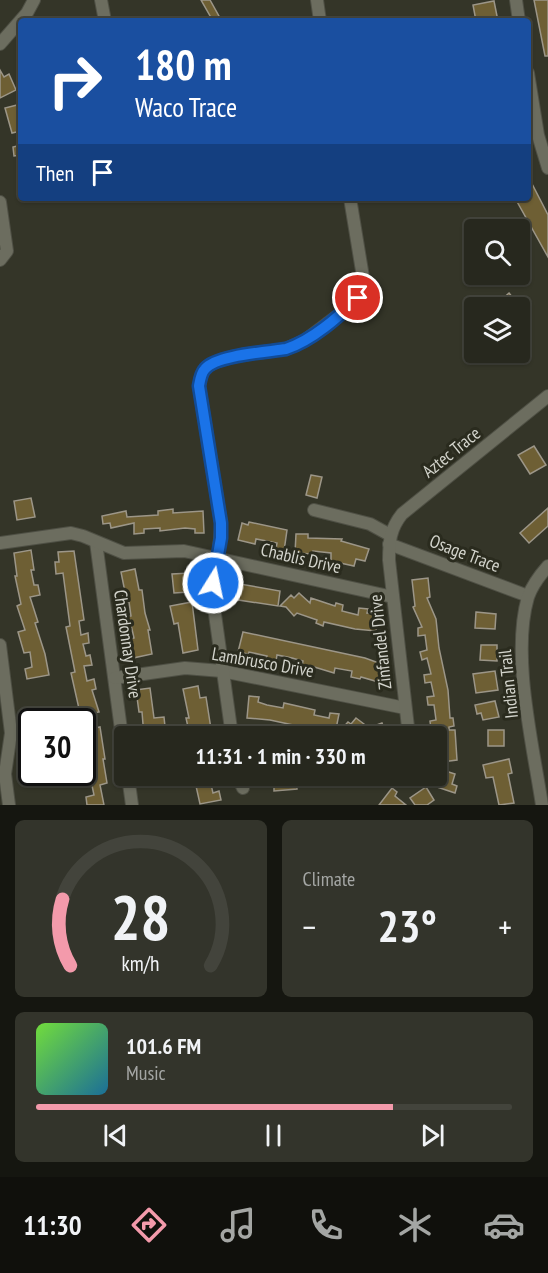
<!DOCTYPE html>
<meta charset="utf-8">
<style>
:root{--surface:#27281e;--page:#33342b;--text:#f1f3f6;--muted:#a4a6a4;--line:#43443c;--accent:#f39aab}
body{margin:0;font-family:"PT Sans Narrow",sans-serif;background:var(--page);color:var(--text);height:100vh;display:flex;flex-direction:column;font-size:22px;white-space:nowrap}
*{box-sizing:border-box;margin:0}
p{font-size:20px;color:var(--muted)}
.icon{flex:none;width:33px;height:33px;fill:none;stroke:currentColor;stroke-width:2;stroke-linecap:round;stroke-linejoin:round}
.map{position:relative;height:805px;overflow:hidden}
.side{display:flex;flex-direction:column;gap:15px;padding:15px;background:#151610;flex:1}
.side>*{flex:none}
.banner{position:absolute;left:18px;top:18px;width:513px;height:183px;border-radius:6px;box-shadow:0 2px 4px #0004,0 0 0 2px var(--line);background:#1a4fa0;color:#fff;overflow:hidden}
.fabs{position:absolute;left:464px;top:219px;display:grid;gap:12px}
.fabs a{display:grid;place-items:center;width:66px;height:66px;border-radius:6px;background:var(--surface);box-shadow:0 2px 4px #0004,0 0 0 2px var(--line);font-size:30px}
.speed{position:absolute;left:18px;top:708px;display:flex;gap:12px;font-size:30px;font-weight:700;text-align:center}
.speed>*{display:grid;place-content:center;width:78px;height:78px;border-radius:50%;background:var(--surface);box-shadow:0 2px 4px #0004,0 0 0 2px var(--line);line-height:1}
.speed .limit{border:3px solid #111;border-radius:9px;background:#fff;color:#111}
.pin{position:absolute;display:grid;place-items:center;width:51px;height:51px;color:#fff;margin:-26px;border:3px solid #fff;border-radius:50%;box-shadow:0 2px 6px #0007}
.me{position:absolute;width:66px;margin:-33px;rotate:10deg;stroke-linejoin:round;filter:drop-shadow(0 0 4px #0008)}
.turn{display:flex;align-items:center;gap:21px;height:126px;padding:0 18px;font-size:27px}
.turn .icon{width:78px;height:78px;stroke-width:2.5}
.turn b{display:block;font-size:42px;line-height:51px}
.then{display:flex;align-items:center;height:57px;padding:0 18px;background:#0003;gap:12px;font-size:22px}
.big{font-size:45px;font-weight:600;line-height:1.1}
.side .tile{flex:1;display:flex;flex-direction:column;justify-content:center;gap:9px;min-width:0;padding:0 21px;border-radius:9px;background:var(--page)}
.side .dial{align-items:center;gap:0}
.dial svg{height:156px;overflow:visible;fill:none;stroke:var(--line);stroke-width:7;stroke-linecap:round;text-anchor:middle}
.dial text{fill:var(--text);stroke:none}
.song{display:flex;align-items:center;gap:18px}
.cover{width:72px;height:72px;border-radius:9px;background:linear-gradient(135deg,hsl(100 70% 55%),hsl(200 70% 35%))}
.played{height:6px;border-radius:3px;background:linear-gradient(90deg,var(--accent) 75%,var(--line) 75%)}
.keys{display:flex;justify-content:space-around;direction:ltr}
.heat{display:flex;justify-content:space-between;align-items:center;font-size:33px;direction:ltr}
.side .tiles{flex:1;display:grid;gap:15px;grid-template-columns:1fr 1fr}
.tile:last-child{grid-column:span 2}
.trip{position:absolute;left:114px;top:726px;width:333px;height:60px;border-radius:6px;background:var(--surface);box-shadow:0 2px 4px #0004,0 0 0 2px var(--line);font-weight:600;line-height:60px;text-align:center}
.tab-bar{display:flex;height:96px;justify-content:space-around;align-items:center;background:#10100c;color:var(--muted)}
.tab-bar .icon{width:42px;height:42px}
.tab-bar .current{color:var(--accent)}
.tab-bar b{font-size:27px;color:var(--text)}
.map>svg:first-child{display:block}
</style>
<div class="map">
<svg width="548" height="805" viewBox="0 0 548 805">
<rect width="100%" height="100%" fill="#343528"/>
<g fill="#6e5f34" stroke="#9c9688" stroke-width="1.5">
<path d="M201 0H210L220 18 213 21Z"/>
<path d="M534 0H548V56H545Z"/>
<path d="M494 1 498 21H476L473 5Z"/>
<path d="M0 70 4 77 9 74 16 90 0 98Z"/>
<path d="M21 104V131L12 133 5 108Z"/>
<path d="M21 145V155L14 156 13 147Z"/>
<path d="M528 176 548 215V257L515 198H528Z"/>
<path d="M509 293 516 302 509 308H492Z"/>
<path d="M534 446 546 465 530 474 518 455Z"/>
<path d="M311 475 322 477 317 498 306 495Z"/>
<path d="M31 498 35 517 17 520 14 501Z"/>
<path d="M548 508V526L529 543 520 533Z"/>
<path d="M173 509V513L203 511 204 533H195V529L185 528 160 531V528L144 529V533L134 534V523L111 528 110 523 103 524 102 516 126 511 127 517 158 515V511Z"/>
<path d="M249 522 287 530 284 551 276 549 277 543 256 539 255 544 238 540 242 523 248 525Z"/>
<path d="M296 534H308V538L342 539 341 541 369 549 365 561 356 559 354 566 331 561V553L313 551V554L295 553Z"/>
<path d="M31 550 34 570H31L34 585H38L40 595 30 597 38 622 35 623 45 654 49 675 27 679 25 669 32 667 30 652 24 653 18 632 25 630 17 606 21 604 15 576H17L14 553Z"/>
<path d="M74 551 84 620 79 621 81 635 88 633 89 643 83 644 86 656 90 655 92 665 84 666 87 681 94 679 96 689 92 690 99 712 93 713 95 728 100 727 105 759H103L107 783 100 785 104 805H87L86 797 94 795 83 743 82 722 71 673 75 672 66 627 70 626 63 573 56 574 55 562H59L58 552Z"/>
<path d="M135 569 139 590H142L145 613 150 630H148L152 654 133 658 130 639 134 638 131 625 127 626 125 617 131 616 129 602H124L122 592H125L121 572Z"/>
<path d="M190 573 189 592 174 593 172 574Z"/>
<path d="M428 578 430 597 427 598 436 619 439 648 448 690 450 718H453L454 726 449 727V730H455L457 760 442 762 440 752H436V743H441L439 728 431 729 430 721 436 720 434 705H428L427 697 434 696 431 682 425 683 424 675 431 674 427 658 422 660 420 652 427 650 425 635 418 636V628L422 627 413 607 415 606 412 580Z"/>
<path d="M234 583 280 591 278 606 232 599Z"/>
<path d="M299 593 310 603 311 598 335 606 336 603 343 605 342 611 358 615 359 608 368 609 367 613 377 614 376 631 355 629 324 622 323 626 316 623 317 620 297 613 294 616 286 607 280 606 291 595 294 598Z"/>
<path d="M192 602 198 650 183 653 178 623 174 624 170 606Z"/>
<path d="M476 612 496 614 495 629 475 628Z"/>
<path d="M243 632 365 658 387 666 382 683 361 677 360 679 351 677 352 671 335 668 334 673 311 666V668L302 666 303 661 292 658 277 655 276 661 266 659 267 656 249 652 248 654 238 652Z"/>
<path d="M481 645H497V661L480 660Z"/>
<path d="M495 671 498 690 476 693 473 674Z"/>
<path d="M198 686 200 698 206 697 211 729H209L210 736H190L186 718H189L183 689Z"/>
<path d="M150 688 154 718 164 717 166 736H144L142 712H139L136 690Z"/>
<path d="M249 696 259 697 258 702 267 705 283 708 284 703 315 710 314 715 329 718 330 713 339 714 335 734 270 720 247 718Z"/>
<path d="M495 701 499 717 483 720 481 713 477 714 475 705Z"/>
<path d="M356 718 364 724 353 736H343L338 733 348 722 351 724Z"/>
<path d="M382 723 387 736H369L366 729Z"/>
<rect x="488" y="730" width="16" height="16"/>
<path d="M509 759 512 773 508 774 514 803 499 805 493 777 486 778 483 765Z"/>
<path d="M436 768 455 774 452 784 457 786 455 793 434 786 437 778Z"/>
<path d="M198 776H209L213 793 219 791 221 800 200 804 196 786 200 785Z"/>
<path d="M280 776H296L297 789 274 791V782H280Z"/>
<path d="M360 776H388L366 787Z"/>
<path d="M426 787 434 800 427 805H415L410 798Z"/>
<path d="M392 788 397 792 395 796 406 805H379Z"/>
</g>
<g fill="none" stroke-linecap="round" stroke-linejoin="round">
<g stroke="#4f5045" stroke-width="14">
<g id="minor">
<path d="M101 0 105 21"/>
<path d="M317 0 320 21"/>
<path d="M516 0 519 21"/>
<path d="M0 44 27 13 34 0"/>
<path d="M528 73 538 135 548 168"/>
<path d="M0 202 7 251 0 260"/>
<path d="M314 510 370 524 390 535"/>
<path d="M96 542 124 752"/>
<path d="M0 543 71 533 83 536 124 553 184 551 393 597"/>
<path d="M389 544 528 596"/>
<path d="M0 645 11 733 5 774 9 805"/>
<path d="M115 678 185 668 222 671 405 708"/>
<path d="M232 736 213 600C213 573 221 549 221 523L199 386C200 380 201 373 205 369 216 355 268 352 286 349L304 341 349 307 363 290 364 283 350 198"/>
<path d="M409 736 389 560C389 542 390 529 402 514L548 396"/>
<path d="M128 776 132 805"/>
<path d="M237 776 243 788"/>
<path d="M542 805C533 745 511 655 528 597 532 586 540 575 548 566"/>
</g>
</g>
<use href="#minor" stroke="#6c6d5f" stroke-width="12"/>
</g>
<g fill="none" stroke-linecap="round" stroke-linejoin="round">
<g stroke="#114b97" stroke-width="15">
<path id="route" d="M213 583 221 538V523L199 386C200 380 201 373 205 369 216 355 268 352 286 349 313 340 338 317 358 298"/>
</g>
<use href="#route" stroke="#1a73e8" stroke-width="10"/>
</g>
<g text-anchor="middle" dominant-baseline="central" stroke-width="6" stroke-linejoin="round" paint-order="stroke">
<g font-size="18" fill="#d3d4cc" stroke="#2a2b1e">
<text transform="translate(451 452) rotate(-39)">Aztec Trace</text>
<text transform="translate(465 553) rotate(21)">Osage Trace</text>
<text transform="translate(301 558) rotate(13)">Chablis Drive</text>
<text transform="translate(380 642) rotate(-96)">Zinfandel Drive</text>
<text transform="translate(128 644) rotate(82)">Chardonnay Drive</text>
<text transform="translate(263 662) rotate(10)">Lambrusco Drive</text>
<text transform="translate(508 684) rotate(-96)">Indian Trail</text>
</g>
</g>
</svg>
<div class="fabs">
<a><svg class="icon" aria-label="search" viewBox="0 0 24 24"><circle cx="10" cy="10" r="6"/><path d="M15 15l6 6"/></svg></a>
<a><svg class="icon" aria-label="layers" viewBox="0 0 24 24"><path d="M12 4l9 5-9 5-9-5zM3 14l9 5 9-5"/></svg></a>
</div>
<div class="speed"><div class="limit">30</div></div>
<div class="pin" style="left:358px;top:298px;background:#d93025"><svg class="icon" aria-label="arrive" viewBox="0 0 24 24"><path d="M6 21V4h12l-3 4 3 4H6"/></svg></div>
<svg class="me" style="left:213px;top:583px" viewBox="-20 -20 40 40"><circle r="17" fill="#1a73e8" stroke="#fff" stroke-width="3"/><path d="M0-11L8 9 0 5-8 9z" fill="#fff"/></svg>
<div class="trip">11:31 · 1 min · 330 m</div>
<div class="banner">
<div class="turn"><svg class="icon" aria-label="right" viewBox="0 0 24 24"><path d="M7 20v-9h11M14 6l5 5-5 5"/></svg><div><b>180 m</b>Waco Trace</div></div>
<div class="then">Then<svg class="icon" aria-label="arrive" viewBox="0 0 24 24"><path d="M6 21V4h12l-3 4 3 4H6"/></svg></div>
</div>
</div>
<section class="side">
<div class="tiles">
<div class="tile dial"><svg viewBox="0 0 100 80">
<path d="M14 69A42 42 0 1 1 86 69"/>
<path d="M14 69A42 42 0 0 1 10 35" stroke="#f39aab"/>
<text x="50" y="56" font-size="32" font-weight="700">28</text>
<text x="50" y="72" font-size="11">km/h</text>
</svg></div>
<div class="tile"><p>Climate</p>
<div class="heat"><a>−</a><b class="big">23°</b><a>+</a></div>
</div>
<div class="tile">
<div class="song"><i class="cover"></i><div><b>101.6 FM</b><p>Music</p></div></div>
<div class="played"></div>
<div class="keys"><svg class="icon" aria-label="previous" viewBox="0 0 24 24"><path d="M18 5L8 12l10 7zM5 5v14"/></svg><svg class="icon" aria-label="pause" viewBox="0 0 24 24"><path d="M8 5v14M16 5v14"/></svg><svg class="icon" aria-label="next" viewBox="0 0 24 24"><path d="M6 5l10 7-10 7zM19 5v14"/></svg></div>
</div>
</div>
</section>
<nav class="tab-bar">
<b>11:30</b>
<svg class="icon current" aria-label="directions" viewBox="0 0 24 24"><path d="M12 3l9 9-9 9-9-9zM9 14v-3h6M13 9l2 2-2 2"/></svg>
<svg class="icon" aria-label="music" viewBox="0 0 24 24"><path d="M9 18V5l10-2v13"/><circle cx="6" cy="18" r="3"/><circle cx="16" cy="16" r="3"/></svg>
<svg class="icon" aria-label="phone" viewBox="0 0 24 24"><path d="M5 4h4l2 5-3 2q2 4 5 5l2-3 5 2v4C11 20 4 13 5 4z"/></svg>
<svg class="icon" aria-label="climate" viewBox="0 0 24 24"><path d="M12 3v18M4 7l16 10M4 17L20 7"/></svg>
<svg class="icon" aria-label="car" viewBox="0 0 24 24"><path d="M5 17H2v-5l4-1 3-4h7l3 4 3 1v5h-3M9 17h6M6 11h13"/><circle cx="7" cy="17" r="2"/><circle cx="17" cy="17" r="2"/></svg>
</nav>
